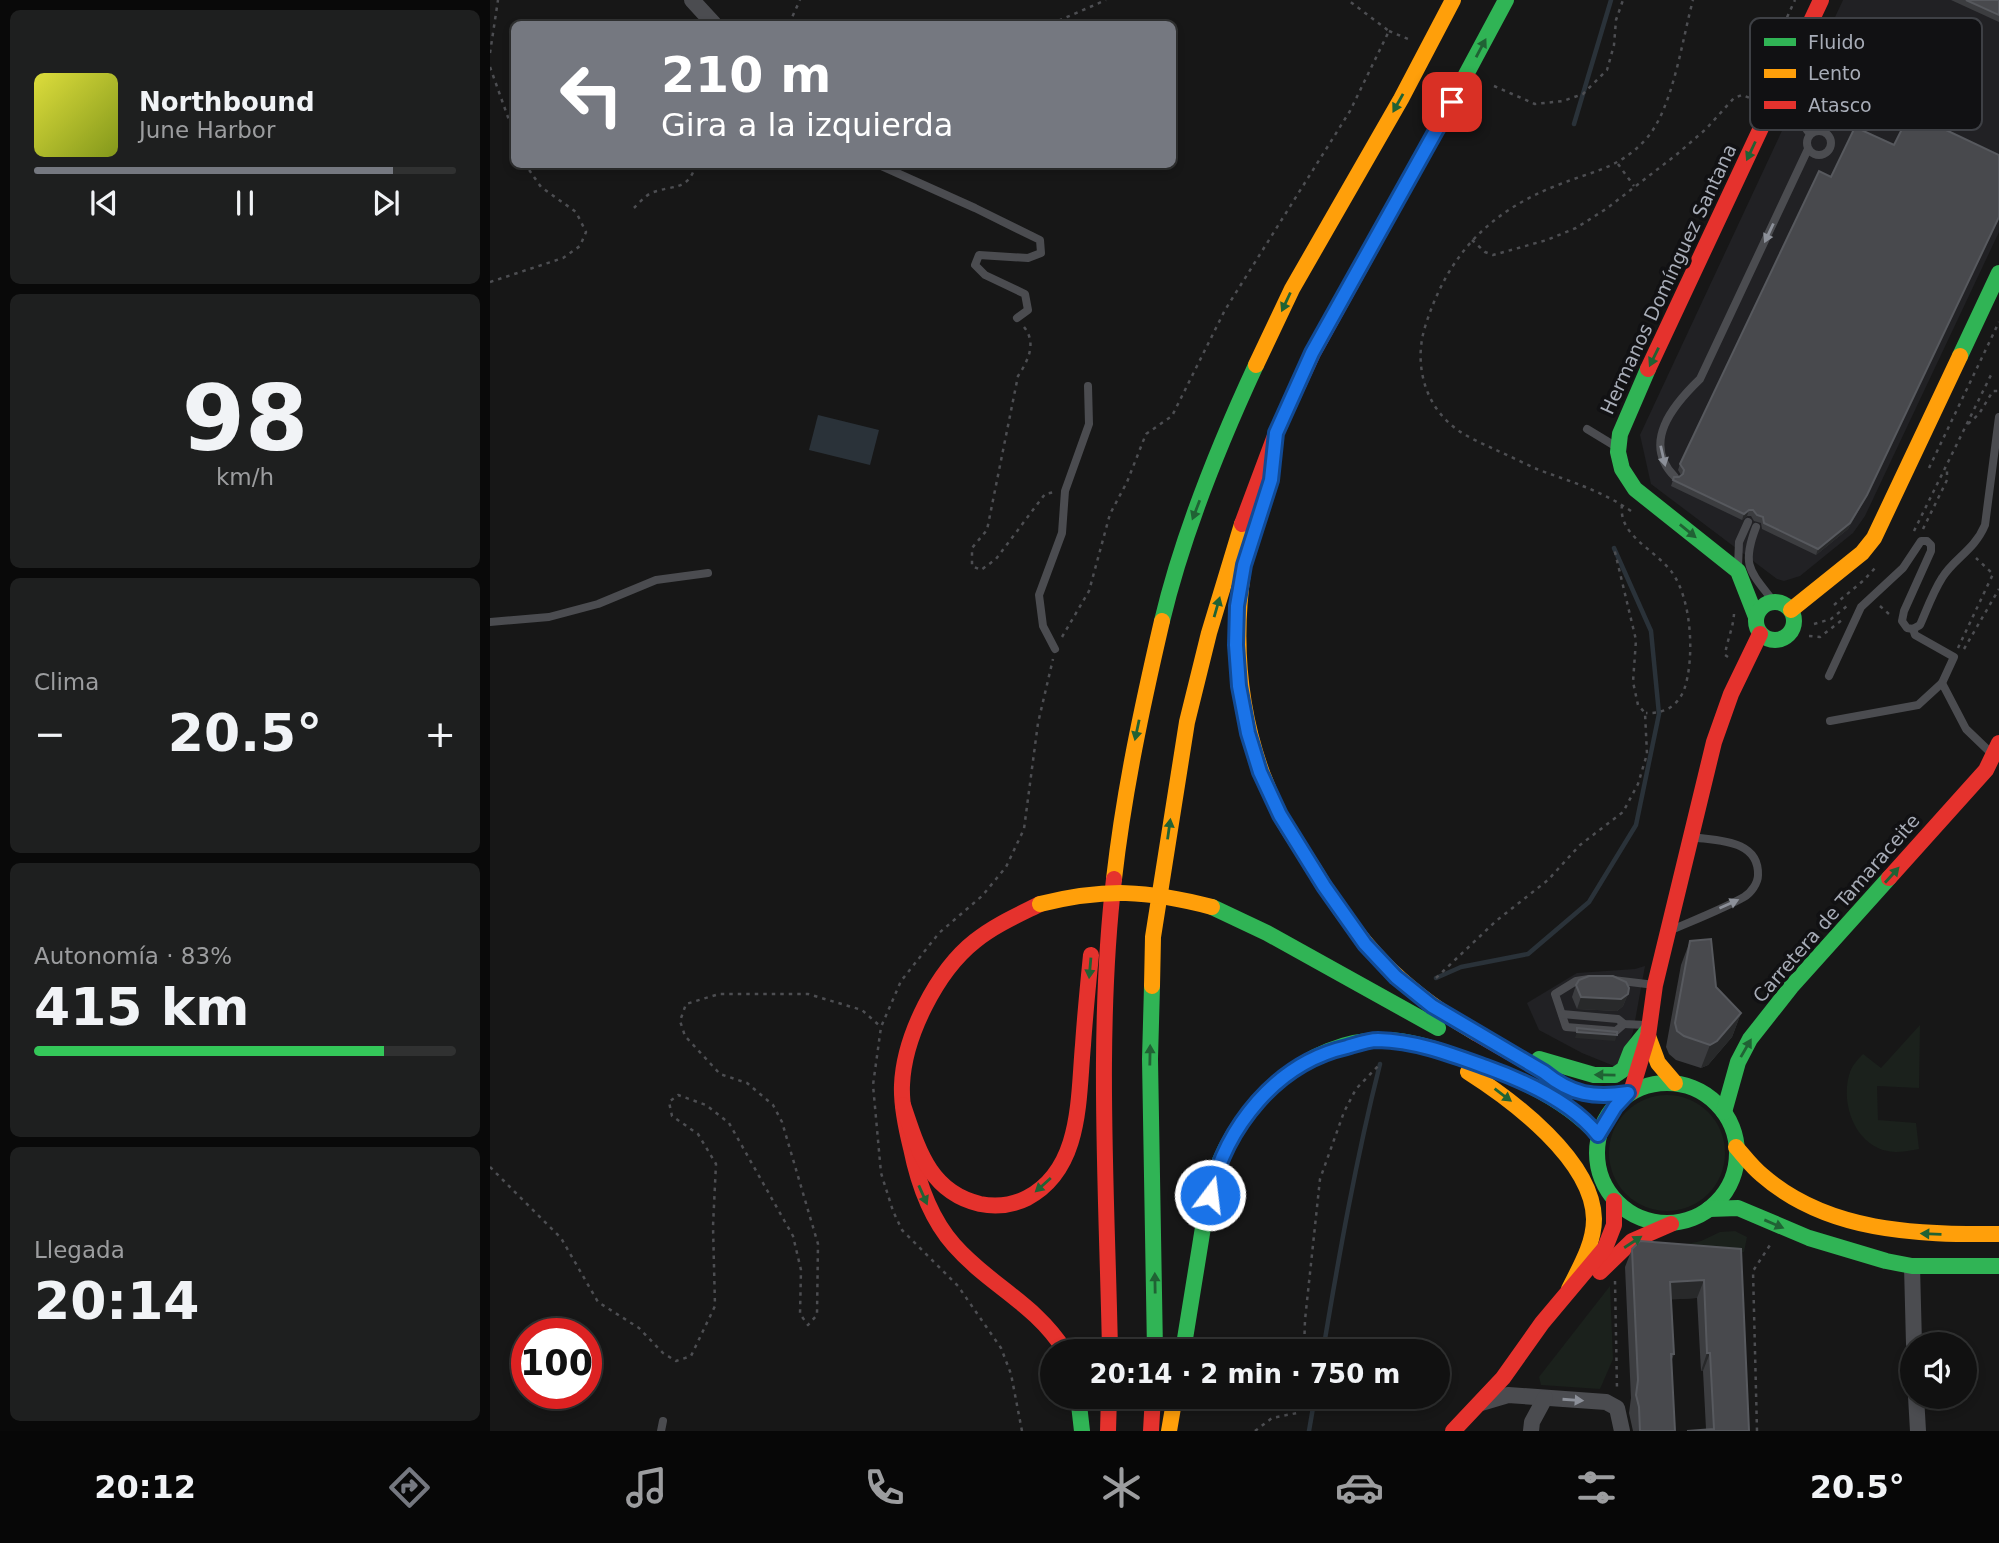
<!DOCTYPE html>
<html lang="es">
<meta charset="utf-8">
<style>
:root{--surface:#111;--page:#1e1f1f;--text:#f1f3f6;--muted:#9c9d9f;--line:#303131;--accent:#757880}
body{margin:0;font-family:"DejaVu Sans",sans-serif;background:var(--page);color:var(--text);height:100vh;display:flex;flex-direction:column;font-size:26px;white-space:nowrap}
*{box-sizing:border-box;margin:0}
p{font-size:23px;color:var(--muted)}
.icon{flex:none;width:38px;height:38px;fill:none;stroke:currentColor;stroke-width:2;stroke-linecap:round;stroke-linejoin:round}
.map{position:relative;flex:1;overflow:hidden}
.drawer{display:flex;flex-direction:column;gap:10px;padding:10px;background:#090909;width:490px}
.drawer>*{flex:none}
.banner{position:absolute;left:21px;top:21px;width:665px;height:147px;border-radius:10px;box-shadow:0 4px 10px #0003,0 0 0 2px var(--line);background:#757880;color:#fff;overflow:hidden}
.controls{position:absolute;left:1410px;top:1332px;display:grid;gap:14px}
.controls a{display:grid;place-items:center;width:77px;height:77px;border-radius:50%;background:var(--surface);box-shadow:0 4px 10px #0003,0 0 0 2px var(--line);font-size:35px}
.speed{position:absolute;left:21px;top:1318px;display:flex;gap:14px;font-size:35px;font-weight:700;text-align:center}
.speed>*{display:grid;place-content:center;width:91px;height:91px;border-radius:50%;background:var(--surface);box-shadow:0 4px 10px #0003,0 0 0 2px var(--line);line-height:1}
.speed .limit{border:10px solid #d22;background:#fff;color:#111}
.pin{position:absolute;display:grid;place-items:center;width:60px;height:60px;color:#fff;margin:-30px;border-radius:14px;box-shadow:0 4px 10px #0006}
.me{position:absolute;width:77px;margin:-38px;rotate:15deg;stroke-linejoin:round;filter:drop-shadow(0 0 5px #0008)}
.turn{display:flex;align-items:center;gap:24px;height:147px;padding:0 35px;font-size:32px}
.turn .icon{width:91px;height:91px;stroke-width:2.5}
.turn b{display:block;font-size:49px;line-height:60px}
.big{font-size:52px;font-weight:800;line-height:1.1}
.drawer .card{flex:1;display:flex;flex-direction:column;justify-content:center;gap:10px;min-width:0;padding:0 24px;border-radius:10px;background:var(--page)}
.drawer .dial{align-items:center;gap:0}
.dial b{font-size:91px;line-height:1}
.song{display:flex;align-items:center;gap:21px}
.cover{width:84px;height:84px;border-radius:10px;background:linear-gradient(135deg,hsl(60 70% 55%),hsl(70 70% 35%))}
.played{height:7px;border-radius:4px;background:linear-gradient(90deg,var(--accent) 85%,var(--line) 85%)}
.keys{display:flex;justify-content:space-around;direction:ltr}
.heat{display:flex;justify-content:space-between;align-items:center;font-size:38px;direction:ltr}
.charge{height:10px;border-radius:5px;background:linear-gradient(90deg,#34c759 83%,var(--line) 0)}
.trip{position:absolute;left:550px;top:1339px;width:410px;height:70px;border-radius:35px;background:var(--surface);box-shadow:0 4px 10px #0003,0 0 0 2px var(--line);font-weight:800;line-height:70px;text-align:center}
.menu{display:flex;height:112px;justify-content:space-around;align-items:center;background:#070707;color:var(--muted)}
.menu .icon{width:49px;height:49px}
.menu .active{color:var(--accent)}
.menu b{font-size:32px;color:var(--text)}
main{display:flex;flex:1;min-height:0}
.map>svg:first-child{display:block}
</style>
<main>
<section class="drawer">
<div class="card">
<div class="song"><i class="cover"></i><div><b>Northbound</b><p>June Harbor</p></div></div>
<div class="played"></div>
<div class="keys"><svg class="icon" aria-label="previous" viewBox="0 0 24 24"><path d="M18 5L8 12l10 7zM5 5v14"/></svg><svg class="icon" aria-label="pause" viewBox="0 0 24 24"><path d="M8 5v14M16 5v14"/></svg><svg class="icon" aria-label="next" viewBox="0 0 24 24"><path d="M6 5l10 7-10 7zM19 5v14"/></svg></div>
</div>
<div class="card dial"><b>98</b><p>km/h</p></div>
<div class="card"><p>Clima</p>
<div class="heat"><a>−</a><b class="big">20.5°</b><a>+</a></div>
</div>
<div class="card"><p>Autonomía · 83%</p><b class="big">415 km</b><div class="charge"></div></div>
<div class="card"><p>Llegada</p><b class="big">20:14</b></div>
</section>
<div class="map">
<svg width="1509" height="1431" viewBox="0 0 1509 1431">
<rect width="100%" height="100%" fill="#171717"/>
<g fill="#212124">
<path d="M1353 0H1509V232L1375 516 1363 533 1310 576 1294 581 1287 579 1161 484 1150 435Z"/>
<path d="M1155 966 1143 1032 1129 1068 1092 1053 1049 1030 1037 1003 1087 973 1145 969Z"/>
</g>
<g fill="#1b211c">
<path d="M1430 1025 1429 1088 1387 1086 1388 1120 1426 1123 1429 1149C1422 1150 1413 1152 1406 1152 1367 1151 1349 1105 1360 1072 1362 1066 1368 1059 1373 1054L1391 1068Z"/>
<circle cx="1177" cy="1153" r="58"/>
<path d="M1245 1231 1257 1237 1254 1252 1173 1249 1211 1241 1230 1232Z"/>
<path d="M1120 1286 1123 1359 1110 1389 1051 1385 1049 1377Z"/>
</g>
<path fill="#2a3239" d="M328 415 389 430 380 465 319 450Z"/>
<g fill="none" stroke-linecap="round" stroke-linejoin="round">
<g stroke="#2a3239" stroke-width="4.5">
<path d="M1084 124 1121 0"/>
<path d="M946 978 971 967 1038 954 1099 902 1146 825 1169 714 1161 631 1124 548"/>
<path d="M833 1351C849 1255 866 1159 890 1064"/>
<path d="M819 1431 825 1396"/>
</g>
<g stroke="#4d4e52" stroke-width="2.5" stroke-dasharray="3.5 5" stroke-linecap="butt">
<path d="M299 24 310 0"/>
<path d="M561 24 616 0"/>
<path d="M899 31 918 39"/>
<path d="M0 53 8 0"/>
<path d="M0 67 24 134"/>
<path d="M1004 86 1045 104 1073 101 1093 94 1117 70 1124 45 1126 20 1133 0"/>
<path d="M1128 164 1144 186"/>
<path d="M144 208C149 203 155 196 161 193 184 184 198 192 206 164"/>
<path d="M982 240 995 252 1003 255 1057 240 1086 228 1116 209 1186 155 1216 129 1244 98 1252 95 1260 98 1305 0"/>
<path d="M0 282 73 258 90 246 96 232 86 212 51 187 35 164"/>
<path d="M534 327C547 343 538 361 528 376L497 530 482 548V566L491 570 506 559 555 494 564 492"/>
<path d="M1478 424 1489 414 1503 391H1509"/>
<path d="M1439 468 1509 322"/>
<path d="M1132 505C1128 535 1164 549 1181 571 1202 598 1205 659 1194 690 1187 707 1173 714 1156 713"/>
<path d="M1141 511C1112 491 1082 482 1049 470 1035 464 1020 456 1006 450 989 442 969 434 956 420 932 396 925 359 935 327 957 256 998 212 1068 185 1102 171 1129 169 1156 139 1183 109 1192 40 1203 0"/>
<path d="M1433 529 1457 480V468"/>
<path d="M1424 531 1501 375"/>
<path d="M1344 605 1374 580 1387 566"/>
<path d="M1390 606 1400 615"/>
<path d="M1324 624 1341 619 1357 606"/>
<path d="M1319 636 1330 637 1352 620"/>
<path d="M572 637 599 591 620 514 637 482 656 434 682 416 735 310 860 111 899 31 858 0"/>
<path d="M1468 648 1503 574 1486 558"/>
<path d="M1474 649 1509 589"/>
<path d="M1238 657 1235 655C1237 640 1243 629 1244 614"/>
<path d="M946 978 1006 921 1058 880 1090 845 1133 812 1148 784 1157 754 1155 713 1148 705 1143 682 1146 640 1124 548"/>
<path d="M0 1167 71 1238 108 1302 149 1328 173 1353 186 1361 201 1356 225 1306 223 1226 226 1164 208 1134 182 1116 179 1102 188 1095 216 1105 239 1123 303 1236 311 1270 310 1314 318 1325 327 1315 328 1244 292 1122 283 1105 257 1083 230 1074 195 1036 190 1021 196 1004 229 994H318L372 1010 391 1027"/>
<path d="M1125 1281 1127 1389"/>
<path d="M814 1351 815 1320 830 1179 854 1112 866 1089 890 1064"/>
<path d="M532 1431 521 1374 511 1348 468 1286 412 1230 403 1211 391 1173 383 1085 391 1027 411 981 449 933 492 896 516 867 534 829 548 723 563 659"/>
<path d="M765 1431 782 1418 807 1413 813 1405V1396"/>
<path d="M1267 1431 1263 1271 1282 1242"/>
</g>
<g stroke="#4b4c50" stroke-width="8">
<path d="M1281 107 1311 122 1320 134"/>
<circle cx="1329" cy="143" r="12"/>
<path d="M387 164 485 208 550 240 551 253 538 258 489 255 485 265 495 275 535 294 538 310 527 318"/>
<path d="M1097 429 1125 446"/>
<path d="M1185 477C1151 443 1183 405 1210 379L1318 149"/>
<path d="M1266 527C1251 566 1260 571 1284 602"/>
<path d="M1248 567 1249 542 1258 522"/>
<path d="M0 622 59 617 108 604 166 580 218 573"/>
<path d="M1423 629 1425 635 1464 657 1452 683"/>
<path d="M565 649 553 626 549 595 572 533 575 491 599 424 598 386"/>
<path d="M1339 676 1371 607 1413 568 1431 541H1437L1441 545V551L1414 611 1412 621 1417 628 1423 629 1430 625C1437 609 1443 592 1452 578 1464 558 1484 551 1495 525L1509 417"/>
<path d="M1340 721 1428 705 1452 683 1476 729 1501 753"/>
<path d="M1179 931C1204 920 1231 910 1254 897 1261 893 1268 883 1268 875 1269 839 1227 841 1201 837"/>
<path d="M1099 979 1086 981 1065 994 1076 1027 1126 1031 1134 1024"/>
<path d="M1123 980 1165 985"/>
<path d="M1072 1014 1128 1019 1134 1024 1155 1025"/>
<path d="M171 1431 173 1421"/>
</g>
<g stroke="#4b4c50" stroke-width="16">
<path d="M202 0 224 24"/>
<path d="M1422 1266 1424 1344"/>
<path d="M1426 1396 1428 1431"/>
<path d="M991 1403 1018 1395 1116 1402 1127 1408 1132 1431"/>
<path d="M1041 1431 1042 1422 1055 1398"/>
</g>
<g stroke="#30b455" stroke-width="16">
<path d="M949 125 1016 0"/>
<path d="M1470 356 1509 273"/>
<path d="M1158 369 1130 434 1128 452 1132 469 1145 489 1248 571 1266 617"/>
<circle cx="1285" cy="621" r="19"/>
<path d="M672 621C693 533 728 447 766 365"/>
<path d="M722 907 777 933 948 1028"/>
<path d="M662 986 660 1059 665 1351"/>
<path d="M1049 1059 1104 1075H1125L1134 1069 1141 1051 1158 1030"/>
<path d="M1057 1080C1092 1093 1100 1099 1138 1093"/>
<circle cx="1177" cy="1153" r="70"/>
<path d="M1234 1112 1248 1062 1260 1039 1301 987 1399 878"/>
<path d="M1219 1209 1248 1208 1319 1238 1396 1261 1422 1266H1509"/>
<path d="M693 1351C699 1316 704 1281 710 1246 714 1222 717 1197 725 1174 748 1105 817 1039 894 1040 918 1040 943 1048 966 1056 1018 1074 1070 1094 1108 1135"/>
<path d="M588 1396 592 1431"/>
</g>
<g stroke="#ff9f0a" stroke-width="16">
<path d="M766 365 802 289 911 99 963 0"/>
<path d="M753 572C741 657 752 738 790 815 800 834 813 851 824 869 869 944 910 989 986 1033"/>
<path d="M1301 610 1372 553 1384 538 1470 356"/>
<path d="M624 879C634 791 652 707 672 621"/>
<path d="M662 986 663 937 697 722 719 633 752 524"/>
<path d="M1158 1036 1168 1063 1185 1083"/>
<path d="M978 1072C1022 1100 1103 1160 1104 1219 1104 1244 1090 1267 1079 1289"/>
<path d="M1246 1147C1254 1156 1262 1167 1272 1175 1337 1232 1427 1235 1509 1234"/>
<path d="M679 1431 685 1396"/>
</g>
<g stroke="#e5322d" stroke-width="16">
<path d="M1158 369 1331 0"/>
<path d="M752 524 786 433 823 353 949 125"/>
<path d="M1399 878 1496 770 1509 743"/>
<path d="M550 904C528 915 505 925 485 941 447 971 414 1036 412 1085 411 1106 416 1128 421 1148 428 1183 440 1218 464 1245 499 1285 546 1304 575 1351"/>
<path d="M986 1033 1054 1072 1068 1083"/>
<path d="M1141 1092 1158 1036 1165 985 1224 742 1241 694 1270 634"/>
<path d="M413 1105C428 1149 439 1192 490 1204 506 1207 523 1205 537 1198 592 1169 588 1099 593 1045 595 1015 598 985 601 955"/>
<path d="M1110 1272 1142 1241 1181 1224"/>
<path d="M620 1351C617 1196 606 1033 624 879"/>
<path d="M618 1431 619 1396"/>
<path d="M661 1431 663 1396"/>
<path d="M963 1431 1013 1378 1052 1323 1115 1248 1124 1225V1201"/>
</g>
<path stroke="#ff9f0a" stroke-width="16" d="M550 904C615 888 657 890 722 907"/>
</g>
<g fill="#3c3d40">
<path d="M1461 0H1509V22Z"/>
<path d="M1404 145 1509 155V218L1374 501 1358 529 1326 555 1272 529 1271 523 1264 521 1261 516H1257L1252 520 1181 486 1184 477H1189L1191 475 1188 470 1190 464 1341 177Z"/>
<path d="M1200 941 1226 987 1251 1013 1242 1037 1218 1065 1211 1068 1186 1060 1179 1054 1176 1047 1191 965Z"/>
<path d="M1086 985 1138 994 1133 1006 1127 1011 1087 1009 1082 997Z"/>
<path d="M1142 1249H1251L1259 1431 1216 1429 1213 1371H1211L1207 1298 1181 1299 1184 1354 1181 1362 1185 1431H1143L1139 1413 1141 1398 1135 1267Z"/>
</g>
<g fill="#28292a">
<path d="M1509 217 1374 501 1358 529 1326 555 1328 549Z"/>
<path d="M1259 510 1257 516 1252 520 1254 514Z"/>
<path d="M1138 994 1133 1006 1127 1011 1087 1009 1091 997Z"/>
<path d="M1251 1013 1242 1037 1218 1065 1211 1068 1220 1045Z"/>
<path d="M1087 1032 1127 1035 1125 1041 1085 1038Z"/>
<path d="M1214 1280 1207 1298 1174 1300 1180 1282Z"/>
<path d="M1217 1353H1220L1213 1371H1211Z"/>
</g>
<g fill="#48494d" stroke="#57595e" stroke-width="2">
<path d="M1476 0H1509V15Z"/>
<path d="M1420 113 1509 155V217L1377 495 1360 523 1328 549 1274 523 1273 517 1267 515 1263 510H1259L1254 514 1183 480 1184 477H1189L1193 474 1194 470 1190 464 1329 171 1341 177 1365 127 1404 145Z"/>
<path d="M1221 939 1226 987 1251 1013 1227 1041 1220 1045 1194 1036 1187 1031 1185 1023 1200 941Z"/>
<path d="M1099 976H1123L1136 982 1139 988 1138 994 1131 999 1091 997 1086 985 1089 980Z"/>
<path d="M1087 1028 1127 1032V1035L1087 1032Z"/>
<path d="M1150 1241 1251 1249 1259 1431H1197L1224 1429 1220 1353H1217L1214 1280 1180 1282 1184 1354H1181L1185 1431H1150L1149 1407 1146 1395 1148 1380 1142 1249Z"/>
</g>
<defs><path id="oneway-solid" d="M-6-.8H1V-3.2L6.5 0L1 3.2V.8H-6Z" transform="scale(1.75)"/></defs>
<g fill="#206234">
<use href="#oneway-solid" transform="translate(991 48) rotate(-62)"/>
<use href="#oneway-solid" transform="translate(908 103) rotate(119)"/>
<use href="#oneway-solid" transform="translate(1261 151) rotate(115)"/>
<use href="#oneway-solid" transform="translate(796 302) rotate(115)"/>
<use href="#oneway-solid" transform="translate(1164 357) rotate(116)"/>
<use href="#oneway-solid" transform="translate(706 510) rotate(111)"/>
<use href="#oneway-solid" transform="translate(1198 531) rotate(39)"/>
<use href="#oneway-solid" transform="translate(727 607) rotate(-74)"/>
<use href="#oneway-solid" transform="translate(647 730) rotate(102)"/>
<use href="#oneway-solid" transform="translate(679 829) rotate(-82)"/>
<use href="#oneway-solid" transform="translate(1402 875) rotate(-48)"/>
<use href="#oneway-solid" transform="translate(600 968) rotate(95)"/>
<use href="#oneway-solid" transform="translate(1256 1048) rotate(-60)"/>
<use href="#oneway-solid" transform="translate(660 1055) rotate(-89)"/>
<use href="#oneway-solid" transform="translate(1115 1075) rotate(-179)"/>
<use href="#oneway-solid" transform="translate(1013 1095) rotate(37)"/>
<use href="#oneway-solid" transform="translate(553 1185) rotate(138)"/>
<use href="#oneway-solid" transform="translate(433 1195) rotate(66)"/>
<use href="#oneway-solid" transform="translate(1284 1224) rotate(23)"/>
<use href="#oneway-solid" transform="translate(1441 1234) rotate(-178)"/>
<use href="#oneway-solid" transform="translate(1143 1242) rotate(-33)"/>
<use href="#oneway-solid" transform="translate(665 1283) rotate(-91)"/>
</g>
<g fill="#8c9099">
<use href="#oneway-solid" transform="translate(1279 233) rotate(115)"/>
<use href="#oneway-solid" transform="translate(1173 456) rotate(77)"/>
<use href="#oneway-solid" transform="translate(1239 904) rotate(-24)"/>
<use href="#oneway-solid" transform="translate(1083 1400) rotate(4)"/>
</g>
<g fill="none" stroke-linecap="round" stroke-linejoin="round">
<g stroke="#114b97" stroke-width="18">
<path id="route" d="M720 1195C736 1127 786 1063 857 1047 867 1044 878 1040 888 1040 926 1041 960 1054 996 1067 1035 1081 1082 1102 1108 1135L1125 1107 1138 1093C1104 1098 1082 1095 1054 1072L942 1006 906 977 875 944 834 886 790 815 770 772 758 733 749 686 746 645 747 606 754 565 781 480 786 433 822 353 962 102"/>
</g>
<use href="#route" stroke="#1a73e8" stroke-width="12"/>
</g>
<g text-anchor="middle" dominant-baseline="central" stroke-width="7" stroke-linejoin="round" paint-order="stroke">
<g font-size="19" fill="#a8adb8" stroke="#111113">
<text transform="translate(1178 279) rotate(-65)">Hermanos Domínguez Santana</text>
<text transform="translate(1346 908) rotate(-49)">Carretera de Tamaraceite</text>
</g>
</g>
<rect x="1260" y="18" width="232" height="112" rx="10" fill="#111113" stroke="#3e4045" stroke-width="2"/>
<rect x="1274" y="38" width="32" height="8" fill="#30b455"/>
<rect x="1274" y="69" width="32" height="9" fill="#ff9f0a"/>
<rect x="1274" y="101" width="32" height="8" fill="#e5322d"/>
<g font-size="19" fill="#a8adb8">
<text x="1318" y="49">Fluido</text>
<text x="1318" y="80">Lento</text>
<text x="1318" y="112">Atasco</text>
</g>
</svg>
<div class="controls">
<a><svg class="icon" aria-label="sound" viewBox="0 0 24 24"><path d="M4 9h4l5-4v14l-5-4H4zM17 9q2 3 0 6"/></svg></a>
</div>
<div class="speed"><div class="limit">100</div></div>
<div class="pin" style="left:962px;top:102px;background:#d93025"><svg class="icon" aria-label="arrive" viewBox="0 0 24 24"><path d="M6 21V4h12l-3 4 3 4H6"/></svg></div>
<svg class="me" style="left:720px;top:1195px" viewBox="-20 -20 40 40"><circle r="17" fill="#1a73e8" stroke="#fff" stroke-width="3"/><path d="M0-11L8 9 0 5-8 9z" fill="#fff"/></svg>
<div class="trip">20:14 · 2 min · 750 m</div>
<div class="banner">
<div class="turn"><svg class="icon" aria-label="left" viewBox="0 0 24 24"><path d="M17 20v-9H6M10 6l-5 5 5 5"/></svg><div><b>210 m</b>Gira a la izquierda</div></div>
</div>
</div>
</main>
<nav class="menu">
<b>20:12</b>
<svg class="icon active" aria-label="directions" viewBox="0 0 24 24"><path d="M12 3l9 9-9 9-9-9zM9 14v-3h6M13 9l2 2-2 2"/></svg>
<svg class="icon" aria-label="music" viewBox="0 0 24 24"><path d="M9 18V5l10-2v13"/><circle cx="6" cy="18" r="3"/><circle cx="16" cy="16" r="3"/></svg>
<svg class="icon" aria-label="phone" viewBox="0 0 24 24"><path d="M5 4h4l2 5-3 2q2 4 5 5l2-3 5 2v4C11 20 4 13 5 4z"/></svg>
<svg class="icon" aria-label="climate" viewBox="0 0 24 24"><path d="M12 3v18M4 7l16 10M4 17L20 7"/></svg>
<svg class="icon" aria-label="car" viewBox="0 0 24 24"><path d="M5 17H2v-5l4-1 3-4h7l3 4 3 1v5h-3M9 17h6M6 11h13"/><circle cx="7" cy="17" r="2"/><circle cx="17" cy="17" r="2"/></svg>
<svg class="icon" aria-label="filters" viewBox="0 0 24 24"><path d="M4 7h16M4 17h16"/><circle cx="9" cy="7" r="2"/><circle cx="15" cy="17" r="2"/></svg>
<b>20.5°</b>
</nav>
